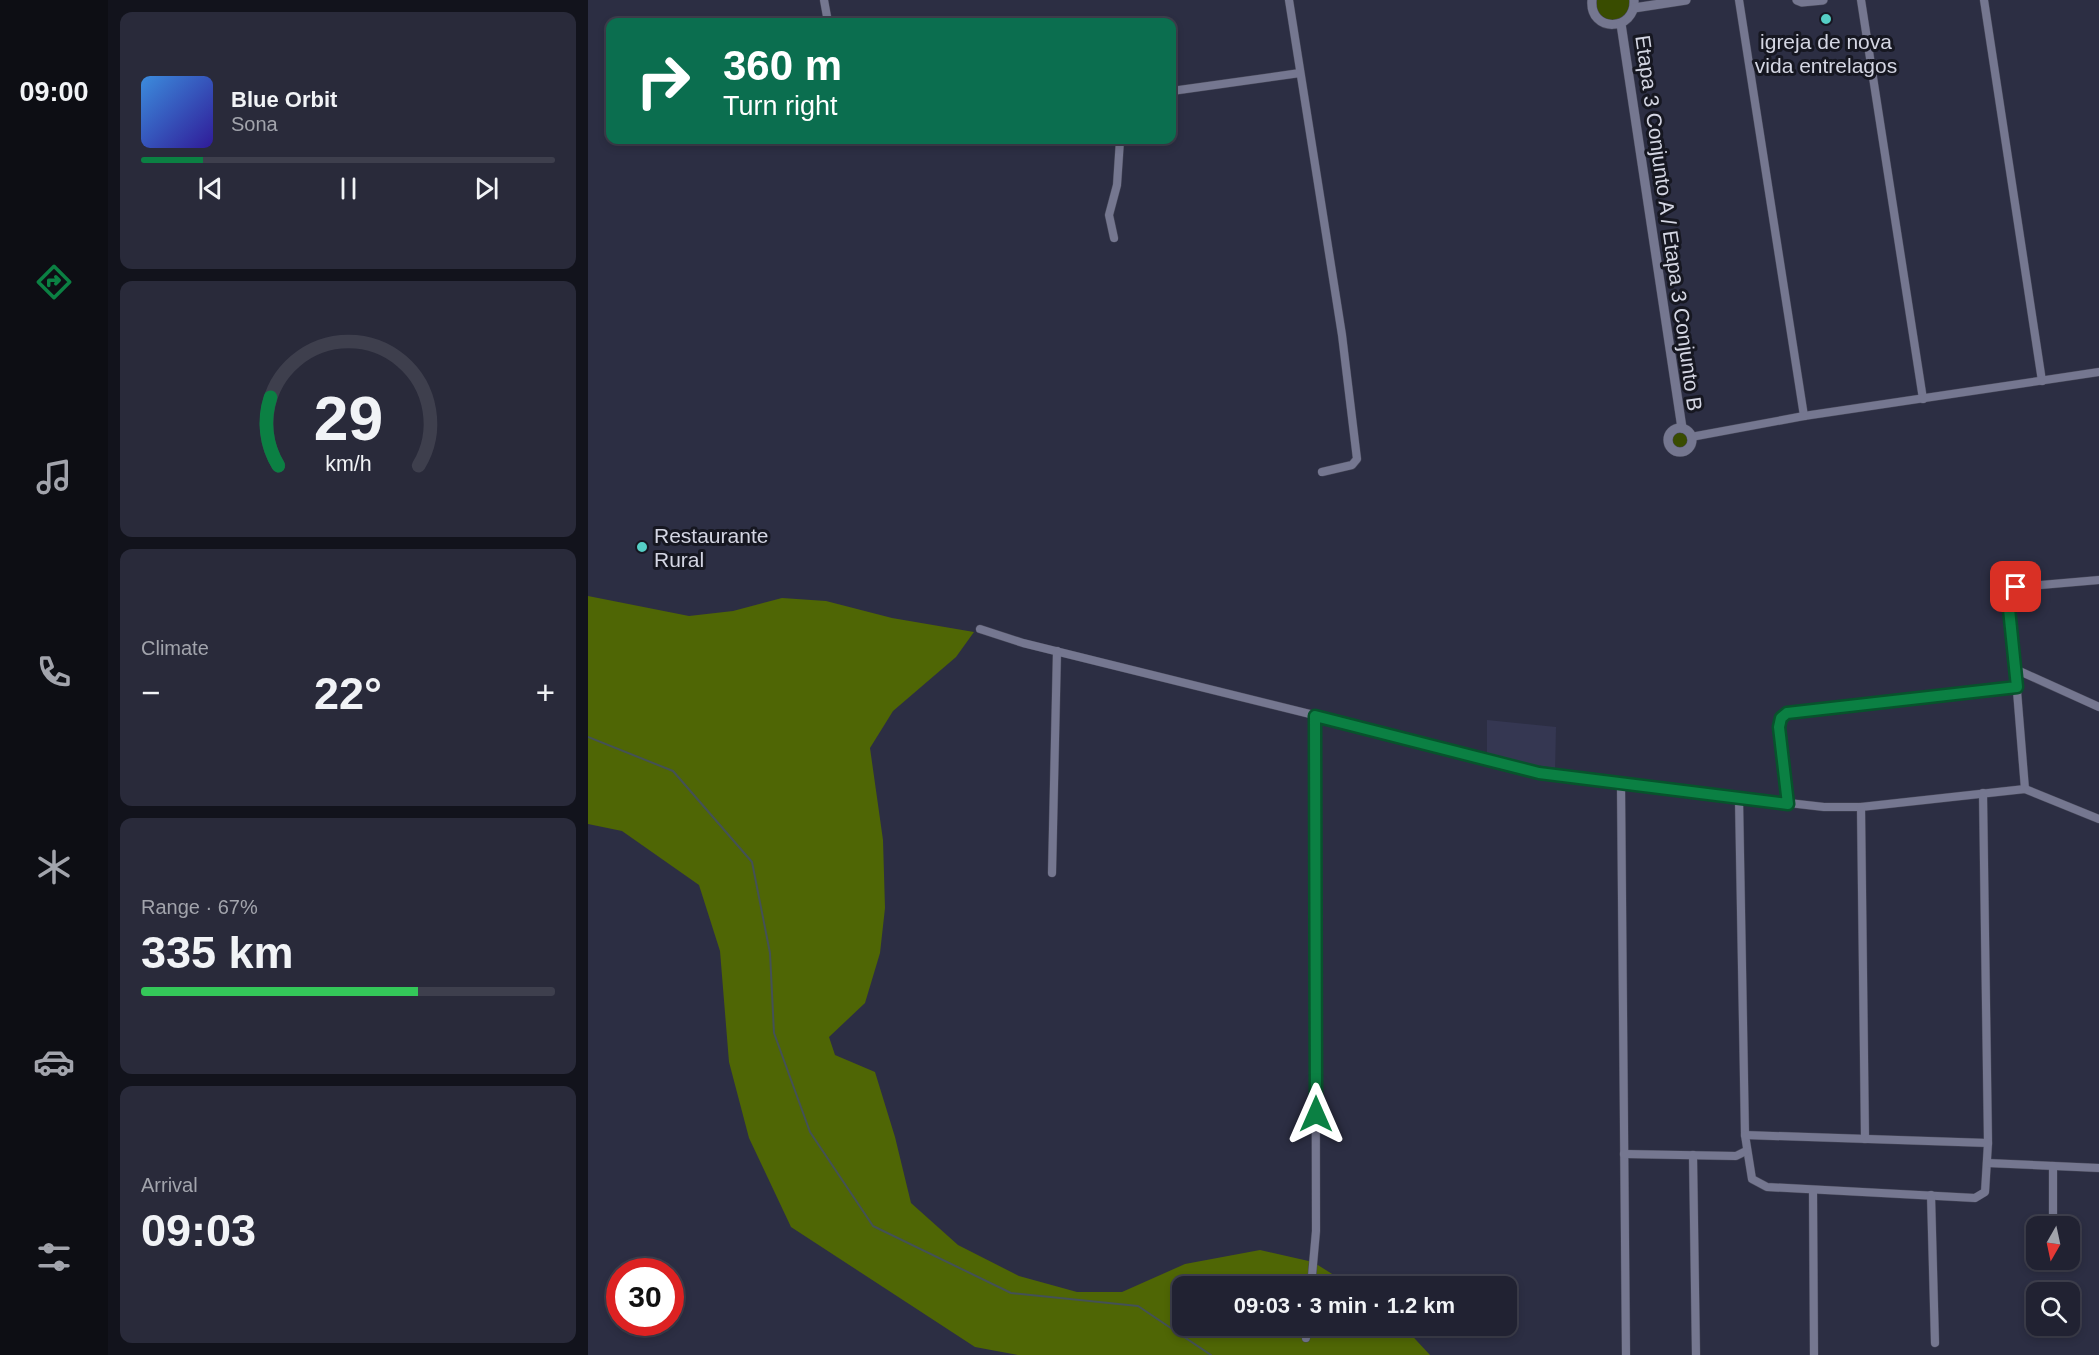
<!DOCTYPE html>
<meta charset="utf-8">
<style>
:root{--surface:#212232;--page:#292a3a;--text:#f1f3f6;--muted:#a2a4ac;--line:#3e3f4d;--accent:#0b8043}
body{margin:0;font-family:Helvetica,sans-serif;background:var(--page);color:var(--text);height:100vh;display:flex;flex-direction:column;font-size:22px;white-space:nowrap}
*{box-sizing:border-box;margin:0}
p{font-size:20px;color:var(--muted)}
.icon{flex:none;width:33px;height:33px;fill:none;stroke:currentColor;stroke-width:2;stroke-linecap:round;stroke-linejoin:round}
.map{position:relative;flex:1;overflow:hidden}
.panel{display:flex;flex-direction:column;gap:12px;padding:12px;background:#12131c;width:480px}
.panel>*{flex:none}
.top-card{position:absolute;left:18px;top:18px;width:570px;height:126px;border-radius:12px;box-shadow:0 3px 9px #0003,0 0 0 2px var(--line);background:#0b6e4f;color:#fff;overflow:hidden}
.needle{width:39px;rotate:189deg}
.controls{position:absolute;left:1438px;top:1216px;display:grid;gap:12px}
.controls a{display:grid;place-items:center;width:54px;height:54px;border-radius:12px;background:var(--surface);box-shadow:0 3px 9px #0003,0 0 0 2px var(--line);font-size:30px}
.speed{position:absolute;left:18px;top:1258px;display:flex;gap:12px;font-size:30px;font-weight:700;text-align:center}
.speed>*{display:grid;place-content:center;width:78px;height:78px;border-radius:50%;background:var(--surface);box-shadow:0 3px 9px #0003,0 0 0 2px var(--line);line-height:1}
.speed .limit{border:9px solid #d22;background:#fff;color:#111}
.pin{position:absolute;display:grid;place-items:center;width:51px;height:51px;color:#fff;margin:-26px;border-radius:12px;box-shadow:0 3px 9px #0006}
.me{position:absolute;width:66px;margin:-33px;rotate:0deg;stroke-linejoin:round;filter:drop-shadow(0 0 4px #0008)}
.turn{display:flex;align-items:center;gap:21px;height:126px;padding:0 18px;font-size:27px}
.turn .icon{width:78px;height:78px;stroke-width:2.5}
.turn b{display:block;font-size:42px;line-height:51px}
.big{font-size:45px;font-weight:700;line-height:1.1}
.panel .tile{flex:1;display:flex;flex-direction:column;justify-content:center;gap:9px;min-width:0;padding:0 21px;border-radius:12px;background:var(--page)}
.panel .dial{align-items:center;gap:0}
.dial svg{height:156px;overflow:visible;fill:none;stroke:var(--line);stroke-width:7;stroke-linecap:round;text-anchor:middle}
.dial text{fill:var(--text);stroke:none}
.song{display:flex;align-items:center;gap:18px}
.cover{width:72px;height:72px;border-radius:9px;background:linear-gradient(135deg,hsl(210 70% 55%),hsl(250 70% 35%))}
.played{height:6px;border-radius:3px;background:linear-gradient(90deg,var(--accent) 15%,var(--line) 15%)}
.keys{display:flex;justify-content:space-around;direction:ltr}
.heat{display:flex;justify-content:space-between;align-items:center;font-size:33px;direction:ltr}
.charge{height:9px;border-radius:4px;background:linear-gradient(90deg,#34c759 67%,var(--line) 0)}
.trip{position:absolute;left:584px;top:1276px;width:345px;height:60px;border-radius:12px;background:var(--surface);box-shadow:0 3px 9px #0003,0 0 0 2px var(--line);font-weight:700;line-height:60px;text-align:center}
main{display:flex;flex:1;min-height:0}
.tabs{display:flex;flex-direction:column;width:108px;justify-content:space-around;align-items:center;background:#0d0e14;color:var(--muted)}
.tabs .icon{width:42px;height:42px}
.tabs .current{color:var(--accent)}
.tabs b{font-size:27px;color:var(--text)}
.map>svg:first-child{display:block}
</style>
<main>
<nav class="tabs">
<b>09:00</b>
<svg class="icon current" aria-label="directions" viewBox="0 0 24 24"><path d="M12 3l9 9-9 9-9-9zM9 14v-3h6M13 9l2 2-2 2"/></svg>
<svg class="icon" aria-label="music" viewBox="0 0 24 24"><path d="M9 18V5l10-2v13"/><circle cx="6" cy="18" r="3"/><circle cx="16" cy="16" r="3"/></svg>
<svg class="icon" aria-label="phone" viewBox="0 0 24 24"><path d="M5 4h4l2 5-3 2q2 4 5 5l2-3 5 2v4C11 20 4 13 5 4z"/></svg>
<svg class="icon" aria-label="climate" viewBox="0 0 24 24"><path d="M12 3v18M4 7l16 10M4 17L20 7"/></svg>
<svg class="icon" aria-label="car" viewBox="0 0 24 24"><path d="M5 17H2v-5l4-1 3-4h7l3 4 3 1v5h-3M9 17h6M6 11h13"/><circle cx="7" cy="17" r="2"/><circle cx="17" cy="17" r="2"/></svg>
<svg class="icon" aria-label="filters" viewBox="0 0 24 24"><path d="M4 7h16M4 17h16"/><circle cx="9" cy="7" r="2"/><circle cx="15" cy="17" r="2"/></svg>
</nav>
<section class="panel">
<div class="tile">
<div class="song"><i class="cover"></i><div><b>Blue Orbit</b><p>Sona</p></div></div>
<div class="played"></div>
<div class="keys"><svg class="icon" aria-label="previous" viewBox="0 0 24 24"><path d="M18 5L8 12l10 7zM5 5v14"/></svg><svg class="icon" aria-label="pause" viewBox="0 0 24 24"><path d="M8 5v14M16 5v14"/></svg><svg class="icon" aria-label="next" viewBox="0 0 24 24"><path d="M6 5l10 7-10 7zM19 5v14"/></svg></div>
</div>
<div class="tile dial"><svg viewBox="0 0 100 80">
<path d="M14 69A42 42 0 1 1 86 69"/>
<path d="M14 69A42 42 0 0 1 10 34" stroke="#0b8043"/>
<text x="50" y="56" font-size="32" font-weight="700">29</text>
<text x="50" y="72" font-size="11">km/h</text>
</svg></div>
<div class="tile"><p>Climate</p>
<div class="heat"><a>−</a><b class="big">22°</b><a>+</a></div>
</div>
<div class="tile"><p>Range · 67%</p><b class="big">335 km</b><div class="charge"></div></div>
<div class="tile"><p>Arrival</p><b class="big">09:03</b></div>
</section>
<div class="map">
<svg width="1511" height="1355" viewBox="0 0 1511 1355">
<rect width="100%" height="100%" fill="#2c2e43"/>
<path fill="#353752" d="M899 720 968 727 967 772 899 758Z"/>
<g fill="#394c00">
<path d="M1008 0H1042L1040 12 1031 20H1019L1009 12Z"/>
<circle cx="1092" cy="440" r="10"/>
</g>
<path fill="#4f6605" d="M0 596 101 616 145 611 194 598 238 601 304 618 386 632 368 657 305 711 282 748 295 840 297 908 292 953 277 1003 241 1037 247 1055 287 1072 307 1137 323 1203 370 1245 431 1276 489 1292H534L597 1264 672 1250 725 1262 765 1287H594V1326H815L842 1355H430L387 1347 203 1227 161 1138 141 1062 132 951 111 885 34 831 0 824Z"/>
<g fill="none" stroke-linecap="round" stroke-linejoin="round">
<path stroke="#445156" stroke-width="2" d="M0 737 85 771 164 862 182 953 186 1033 222 1132 285 1226 423 1293 550 1306 623 1355"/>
<g stroke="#474859" stroke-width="9">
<g id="minor">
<path d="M236 0 240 22"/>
<path d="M701 0 754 335 769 459 764 465 734 472"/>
<path d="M1151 0 1216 416"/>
<path d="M1273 0 1335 399"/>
<path d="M1396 0 1454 381"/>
<path d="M584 91 712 73"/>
<path d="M526 238 521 215 529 185 532 140"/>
<path d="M1103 437 1216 416 1511 372"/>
<path d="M392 629 435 643 827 740 880 757 981 778 1236 807H1273L1437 789 1511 819"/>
<path d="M1427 669 1511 707"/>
<path d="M1033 784 1038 1355"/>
<path d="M1437 789 1421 593 1428 587 1511 580"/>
<path d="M1151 798 1157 1135 1164 1179 1179 1187 1387 1198 1397 1192 1400 1143 1395 793"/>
<path d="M1200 804 1191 727 1193 718 1199 713 1429 687"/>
<path d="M1273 807 1277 1139"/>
<path d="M464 873 469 651"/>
<path d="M1157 1135 1400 1143"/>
<path d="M1036 1154 1148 1156 1158 1151"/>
<path d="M1105 1155 1108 1355"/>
<path d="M1399 1163 1511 1168"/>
<path d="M1225 1190 1226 1355"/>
<path d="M1343 1195 1347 1343"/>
<path d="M1465 1227V1166"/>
<path d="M1464 1262V1260"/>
<path d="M723 1287 728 1231 727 716"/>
<path d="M718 1338 719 1326"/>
</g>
</g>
<g stroke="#474859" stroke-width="10">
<g id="tertiary">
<path d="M1004 0C1001 33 1048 32 1046 0"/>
<path d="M1209 0 1214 2 1235 0"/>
<path d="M1046 8 1098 0"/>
<path d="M1033 24 1094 428"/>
<circle cx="1092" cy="440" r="12"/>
</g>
</g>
<use href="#minor" stroke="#757790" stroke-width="8"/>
<use href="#tertiary" stroke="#757790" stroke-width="9"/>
</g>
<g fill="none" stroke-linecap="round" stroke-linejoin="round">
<g stroke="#07532c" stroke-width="15">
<path id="route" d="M728 1114 727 716 951 773 1200 804 1191 727 1193 718 1199 713 1429 687 1420 599 1422 591 1428 587"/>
</g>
<use href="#route" stroke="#0b8043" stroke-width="10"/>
</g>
<g fill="#55cec5" stroke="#161721" stroke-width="2">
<circle cx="1238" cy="19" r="6"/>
<circle cx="54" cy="547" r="6"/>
</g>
<g text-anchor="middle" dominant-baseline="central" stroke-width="6" stroke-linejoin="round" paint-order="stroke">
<g font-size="21" fill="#d4d6e3" stroke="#161721">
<text x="1238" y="41">igreja de nova<tspan x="1238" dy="24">vida entrelagos</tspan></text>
<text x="66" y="535" text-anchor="start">Restaurante<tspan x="66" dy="24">Rural</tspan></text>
</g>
<g font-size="21" fill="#d4d6e3" stroke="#161721">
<text transform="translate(1081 223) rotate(82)">Etapa 3 Conjunto A / Etapa 3 Conjunto B</text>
</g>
</g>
</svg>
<div class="controls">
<a><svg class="needle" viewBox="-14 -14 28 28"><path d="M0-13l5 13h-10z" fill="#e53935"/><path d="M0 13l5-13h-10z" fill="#a2a4ac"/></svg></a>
<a><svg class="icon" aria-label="search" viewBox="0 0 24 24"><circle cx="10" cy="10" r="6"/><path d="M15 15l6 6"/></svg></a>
</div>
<div class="speed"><div class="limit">30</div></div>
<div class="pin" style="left:1428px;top:587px;background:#d93025"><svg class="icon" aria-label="arrive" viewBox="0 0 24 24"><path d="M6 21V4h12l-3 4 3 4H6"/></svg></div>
<svg class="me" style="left:728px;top:1114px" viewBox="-20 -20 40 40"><path d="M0-17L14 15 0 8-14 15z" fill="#0b8043" stroke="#fff" stroke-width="4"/></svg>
<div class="trip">09:03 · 3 min · 1.2 km</div>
<div class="top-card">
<div class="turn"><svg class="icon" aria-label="right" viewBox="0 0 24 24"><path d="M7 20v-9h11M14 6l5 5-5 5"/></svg><div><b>360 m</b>Turn right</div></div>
</div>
</div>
</main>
